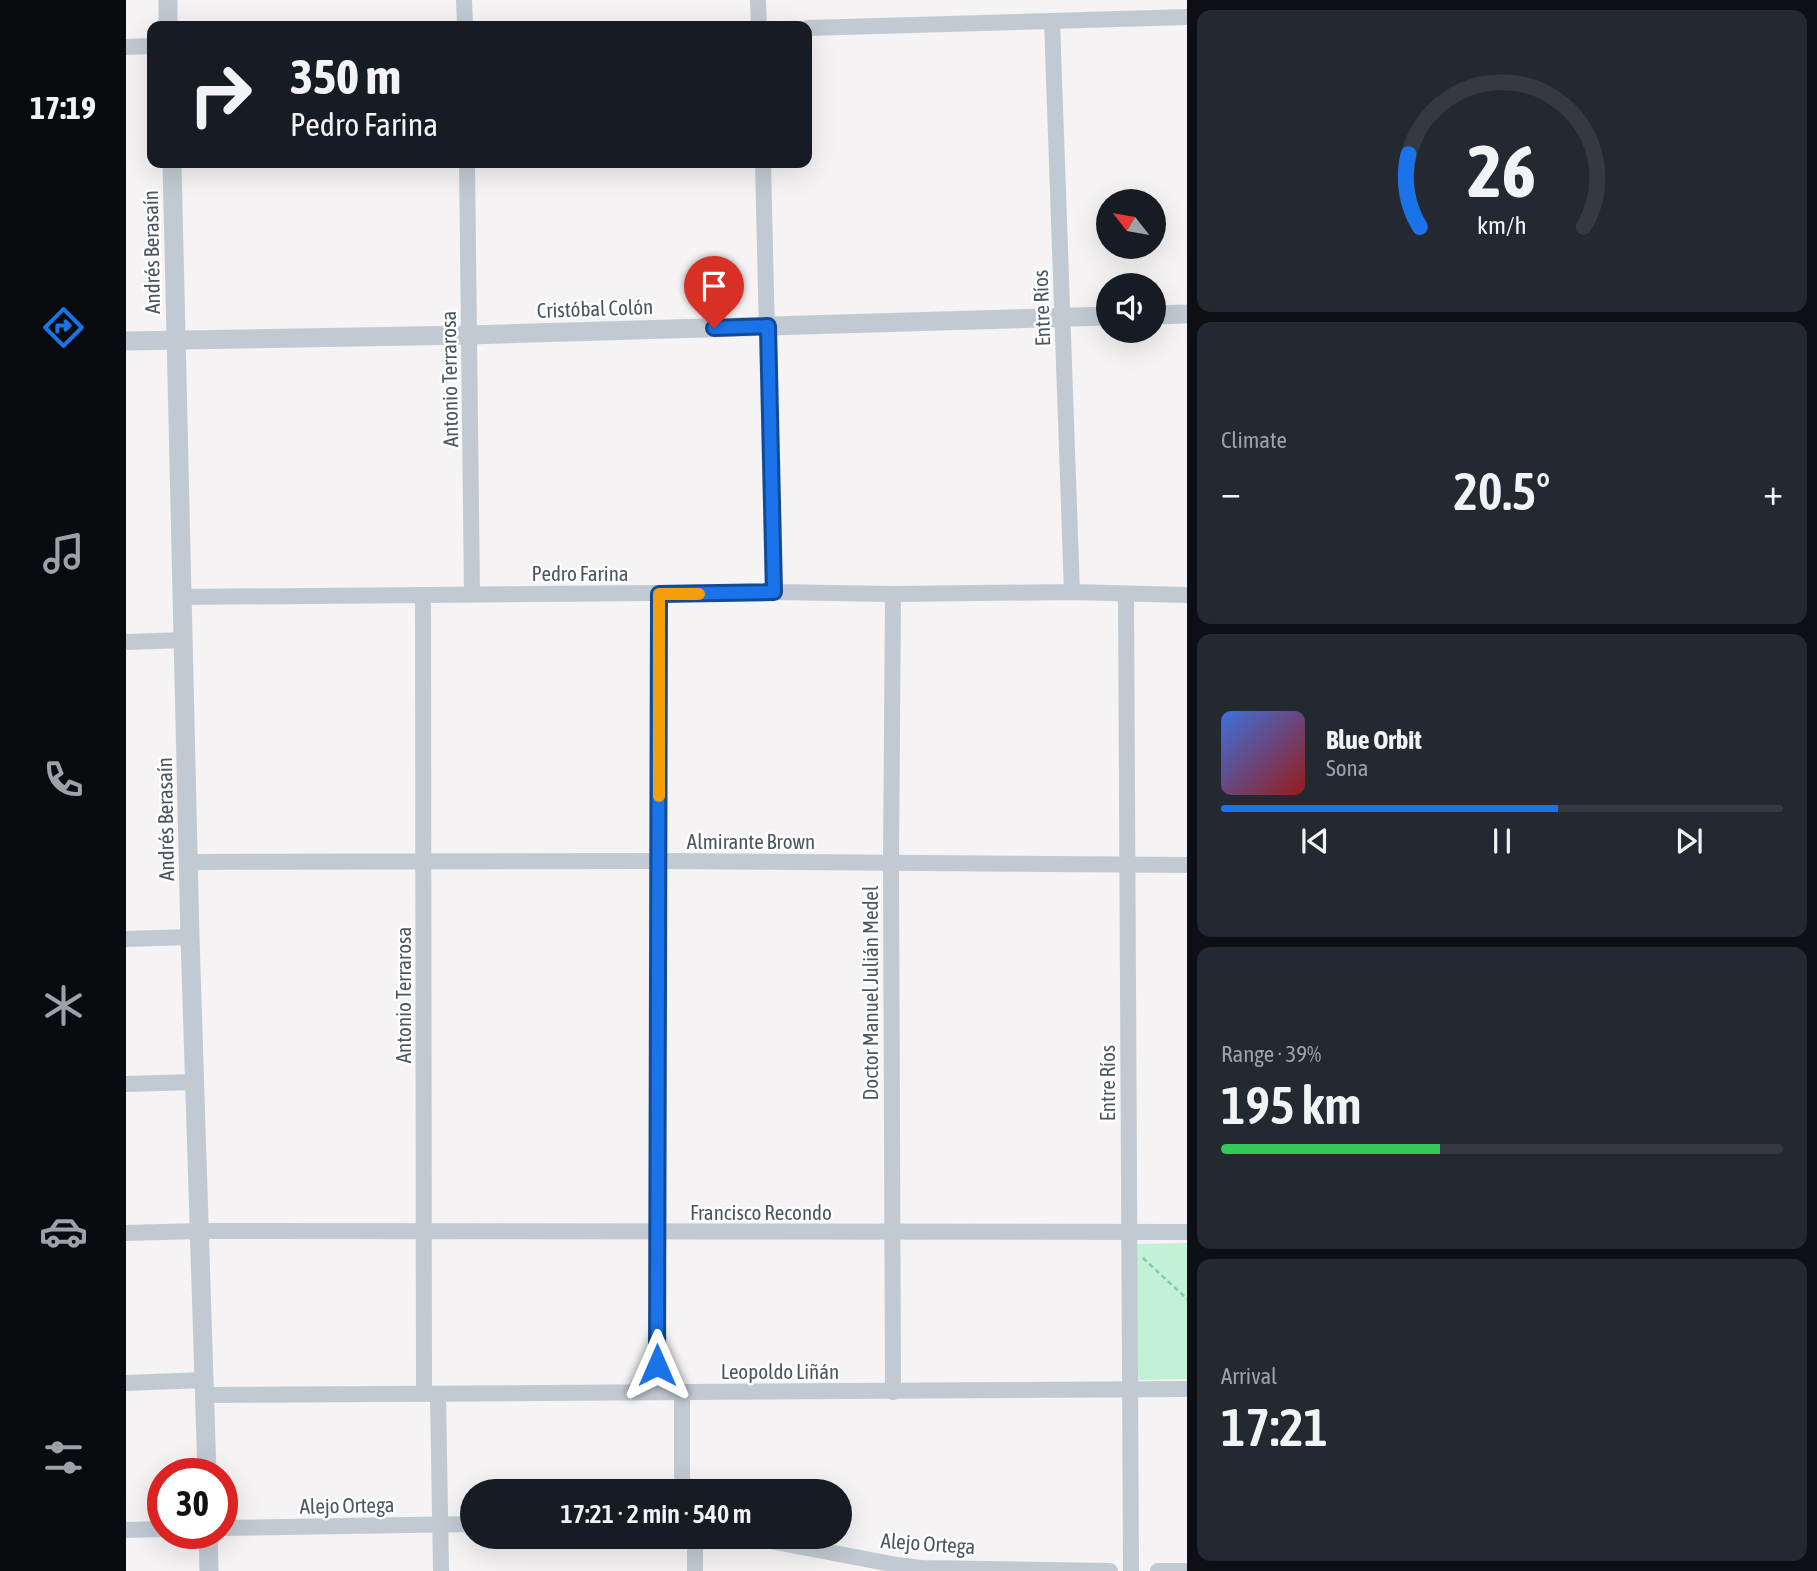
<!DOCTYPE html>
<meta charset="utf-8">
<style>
:root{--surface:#171b24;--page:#242831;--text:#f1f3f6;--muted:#9ea1a6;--line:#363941;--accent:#1a73e8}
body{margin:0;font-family:"Asap Condensed",sans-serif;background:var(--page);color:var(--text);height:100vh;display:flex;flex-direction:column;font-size:26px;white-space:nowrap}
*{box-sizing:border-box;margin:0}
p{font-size:23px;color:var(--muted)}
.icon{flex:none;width:38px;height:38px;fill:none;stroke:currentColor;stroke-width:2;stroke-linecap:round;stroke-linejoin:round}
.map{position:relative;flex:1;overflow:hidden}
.panel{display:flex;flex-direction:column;gap:10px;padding:10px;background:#0d0f14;width:630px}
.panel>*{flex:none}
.banner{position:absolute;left:21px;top:21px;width:665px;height:147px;border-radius:14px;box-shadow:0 7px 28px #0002;background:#171b24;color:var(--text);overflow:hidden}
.needle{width:46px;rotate:301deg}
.fabs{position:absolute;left:970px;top:189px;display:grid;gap:14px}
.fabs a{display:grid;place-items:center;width:70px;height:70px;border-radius:50%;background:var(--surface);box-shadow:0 7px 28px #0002;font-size:35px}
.speed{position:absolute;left:21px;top:1458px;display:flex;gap:14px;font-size:35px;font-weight:700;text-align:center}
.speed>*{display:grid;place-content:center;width:91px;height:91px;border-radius:50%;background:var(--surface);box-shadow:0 7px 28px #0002;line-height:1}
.speed .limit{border:10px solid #d22;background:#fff;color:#111}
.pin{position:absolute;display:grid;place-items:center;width:60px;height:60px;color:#fff;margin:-72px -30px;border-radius:50% 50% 50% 0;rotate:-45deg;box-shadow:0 0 7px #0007}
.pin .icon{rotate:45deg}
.me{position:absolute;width:77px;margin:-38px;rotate:0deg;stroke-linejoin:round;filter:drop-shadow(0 0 5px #0008)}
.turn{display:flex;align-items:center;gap:24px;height:147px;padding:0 28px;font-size:32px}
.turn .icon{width:91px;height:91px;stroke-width:2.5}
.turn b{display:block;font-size:49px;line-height:60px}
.big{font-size:52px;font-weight:600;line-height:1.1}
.panel .tile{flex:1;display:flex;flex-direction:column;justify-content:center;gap:10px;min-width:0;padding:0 24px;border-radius:14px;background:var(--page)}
.panel .dial{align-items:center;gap:0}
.dial svg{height:182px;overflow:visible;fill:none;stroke:var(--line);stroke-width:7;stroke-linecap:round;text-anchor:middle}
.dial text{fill:var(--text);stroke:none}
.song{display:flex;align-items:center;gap:21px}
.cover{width:84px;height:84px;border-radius:10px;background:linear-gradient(135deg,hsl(220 70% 55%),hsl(0 70% 35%))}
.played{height:7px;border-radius:4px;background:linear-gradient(90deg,var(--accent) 60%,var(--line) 60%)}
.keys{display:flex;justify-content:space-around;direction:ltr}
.heat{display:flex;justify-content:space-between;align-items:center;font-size:38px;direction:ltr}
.charge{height:10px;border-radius:5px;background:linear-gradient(90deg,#34c759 39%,var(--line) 0)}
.trip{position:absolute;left:334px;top:1479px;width:392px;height:70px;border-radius:35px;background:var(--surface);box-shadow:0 7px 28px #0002;font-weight:600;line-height:70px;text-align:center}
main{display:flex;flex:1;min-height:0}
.menu{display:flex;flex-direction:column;width:126px;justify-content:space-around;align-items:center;background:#090b0e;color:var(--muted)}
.menu .icon{width:49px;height:49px}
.menu .on{color:var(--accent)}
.menu b{font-size:32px;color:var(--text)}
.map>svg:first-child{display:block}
</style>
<main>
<nav class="menu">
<b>17:19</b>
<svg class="icon on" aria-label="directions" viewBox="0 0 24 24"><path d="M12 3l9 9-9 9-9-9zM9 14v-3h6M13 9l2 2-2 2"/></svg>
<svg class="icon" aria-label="music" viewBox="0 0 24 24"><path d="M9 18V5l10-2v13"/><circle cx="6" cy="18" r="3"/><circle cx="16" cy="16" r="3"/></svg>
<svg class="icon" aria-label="phone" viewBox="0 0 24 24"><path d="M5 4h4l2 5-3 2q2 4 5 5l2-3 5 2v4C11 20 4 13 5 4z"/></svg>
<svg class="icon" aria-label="climate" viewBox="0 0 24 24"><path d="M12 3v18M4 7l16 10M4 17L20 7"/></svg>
<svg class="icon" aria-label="car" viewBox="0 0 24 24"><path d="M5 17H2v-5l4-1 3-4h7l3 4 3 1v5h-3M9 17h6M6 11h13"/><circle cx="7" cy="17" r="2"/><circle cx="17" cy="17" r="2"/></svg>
<svg class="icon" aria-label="filters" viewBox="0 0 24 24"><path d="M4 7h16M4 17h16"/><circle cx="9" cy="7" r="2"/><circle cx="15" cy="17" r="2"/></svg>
</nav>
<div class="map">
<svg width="1061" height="1571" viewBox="0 0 1061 1571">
<rect width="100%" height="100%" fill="#f5f3f3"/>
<path fill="#c3f1d5" d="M1061 1243V1379L1012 1380 1010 1244Z"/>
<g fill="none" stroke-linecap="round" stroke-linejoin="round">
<path stroke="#7ad0a6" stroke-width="2.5" stroke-dasharray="5 3.5" stroke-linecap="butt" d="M1017 1258 1061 1299"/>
<g stroke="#c1cad2" stroke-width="16">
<path d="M338 0 339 26"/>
<path d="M632 0 633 26"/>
<path d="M926 21 946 592"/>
<path d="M681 28 1061 17"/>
<path d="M0 47 26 46"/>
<path d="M341 163 346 594"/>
<path d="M637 163 647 592"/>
<path d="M767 594 765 863 767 1392"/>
<path d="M1000 594 1005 1571"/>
<path d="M297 595 298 1394"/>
<path d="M56 597 647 592 767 594 946 592 1061 595"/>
<path d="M0 642 58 640"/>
<path d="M62 862 532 861 1061 865"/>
<path d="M0 939 64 937"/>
<path d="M0 1084 68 1082"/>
<path d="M0 1233 73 1231 1061 1232"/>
<path d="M0 1383 78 1380"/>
<path d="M531 1392 533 594"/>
<path d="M78 1395 1061 1389"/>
<path d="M312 1395 315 1571"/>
<path d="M556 1491V1392"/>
<path d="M96 1528 346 1524"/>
<path d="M0 1530 37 1529"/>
<path d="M619 1536 771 1565 795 1568 984 1571"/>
<path d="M569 1571V1536"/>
<path d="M1032 1571H1061"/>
</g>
<g stroke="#c1cad2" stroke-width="19">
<path d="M42 0V26"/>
<path d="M46 163 64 937 81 1474"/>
<path d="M1027 315 1061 314"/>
<path d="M0 341 344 335 982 316"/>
<path d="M82 1533 83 1571"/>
</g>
</g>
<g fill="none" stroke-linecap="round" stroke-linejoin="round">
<g stroke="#114b97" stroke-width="18">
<path id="route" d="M531 1365 533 594 648 592 642 326 588 328"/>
</g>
<use href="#route" stroke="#1a73e8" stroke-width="12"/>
<path stroke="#f59e0b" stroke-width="12" d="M533 796V594H573"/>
</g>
<g text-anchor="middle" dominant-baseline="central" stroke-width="5" stroke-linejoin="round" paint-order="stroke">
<g font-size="21" fill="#4a5661" stroke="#fff">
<text transform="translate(25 252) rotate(-91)">Andrés Berasaín</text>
<text transform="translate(469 308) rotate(-2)">Cristóbal Colón</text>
<text transform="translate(915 308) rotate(-92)">Entre Ríos</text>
<text transform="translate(323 379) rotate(-91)">Antonio Terrarosa</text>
<text x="454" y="573">Pedro Farina</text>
<text transform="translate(39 819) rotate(-91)">Andrés Berasaín</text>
<text x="625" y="841">Almirante Brown</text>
<text transform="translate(744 993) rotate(-90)">Doctor Manuel Julián Medel</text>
<text transform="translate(277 995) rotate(-90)">Antonio Terrarosa</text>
<text transform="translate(981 1083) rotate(-90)">Entre Ríos</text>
<text x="635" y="1212">Francisco Recondo</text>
<text x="654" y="1371">Leopoldo Liñán</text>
<text transform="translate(221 1505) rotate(-1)">Alejo Ortega</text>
<text transform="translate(802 1543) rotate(4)">Alejo Ortega</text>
</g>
</g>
</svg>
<div class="fabs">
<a><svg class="needle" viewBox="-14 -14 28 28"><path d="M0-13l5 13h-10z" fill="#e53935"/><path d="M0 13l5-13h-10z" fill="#9ea1a6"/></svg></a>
<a><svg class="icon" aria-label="sound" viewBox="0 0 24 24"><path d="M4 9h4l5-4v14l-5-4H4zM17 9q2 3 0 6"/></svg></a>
</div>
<div class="speed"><div class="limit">30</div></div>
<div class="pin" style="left:588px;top:328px;background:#d93025"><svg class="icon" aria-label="arrive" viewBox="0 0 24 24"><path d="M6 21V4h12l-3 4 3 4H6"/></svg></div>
<svg class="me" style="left:531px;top:1365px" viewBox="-20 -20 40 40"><path d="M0-17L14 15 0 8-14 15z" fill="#1a73e8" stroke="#fff" stroke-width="4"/></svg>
<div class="trip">17:21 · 2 min · 540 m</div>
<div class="banner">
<div class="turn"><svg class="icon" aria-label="right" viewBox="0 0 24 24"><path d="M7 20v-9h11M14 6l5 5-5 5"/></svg><div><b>350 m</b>Pedro Farina</div></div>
</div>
</div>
<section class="panel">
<div class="tile dial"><svg viewBox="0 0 100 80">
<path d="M14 69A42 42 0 1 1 86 69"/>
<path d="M14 69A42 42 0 0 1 9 37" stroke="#1a73e8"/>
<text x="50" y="56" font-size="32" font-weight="700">26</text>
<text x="50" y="72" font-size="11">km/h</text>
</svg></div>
<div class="tile"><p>Climate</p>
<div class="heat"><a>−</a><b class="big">20.5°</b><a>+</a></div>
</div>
<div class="tile">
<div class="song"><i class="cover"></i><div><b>Blue Orbit</b><p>Sona</p></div></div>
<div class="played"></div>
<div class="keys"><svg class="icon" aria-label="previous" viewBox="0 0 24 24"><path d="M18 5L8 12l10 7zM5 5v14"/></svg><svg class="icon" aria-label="pause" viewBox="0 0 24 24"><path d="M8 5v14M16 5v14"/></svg><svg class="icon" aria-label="next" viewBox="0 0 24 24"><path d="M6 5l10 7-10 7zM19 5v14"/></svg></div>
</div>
<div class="tile"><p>Range · 39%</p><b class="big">195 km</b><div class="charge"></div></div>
<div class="tile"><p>Arrival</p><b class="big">17:21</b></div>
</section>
</main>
